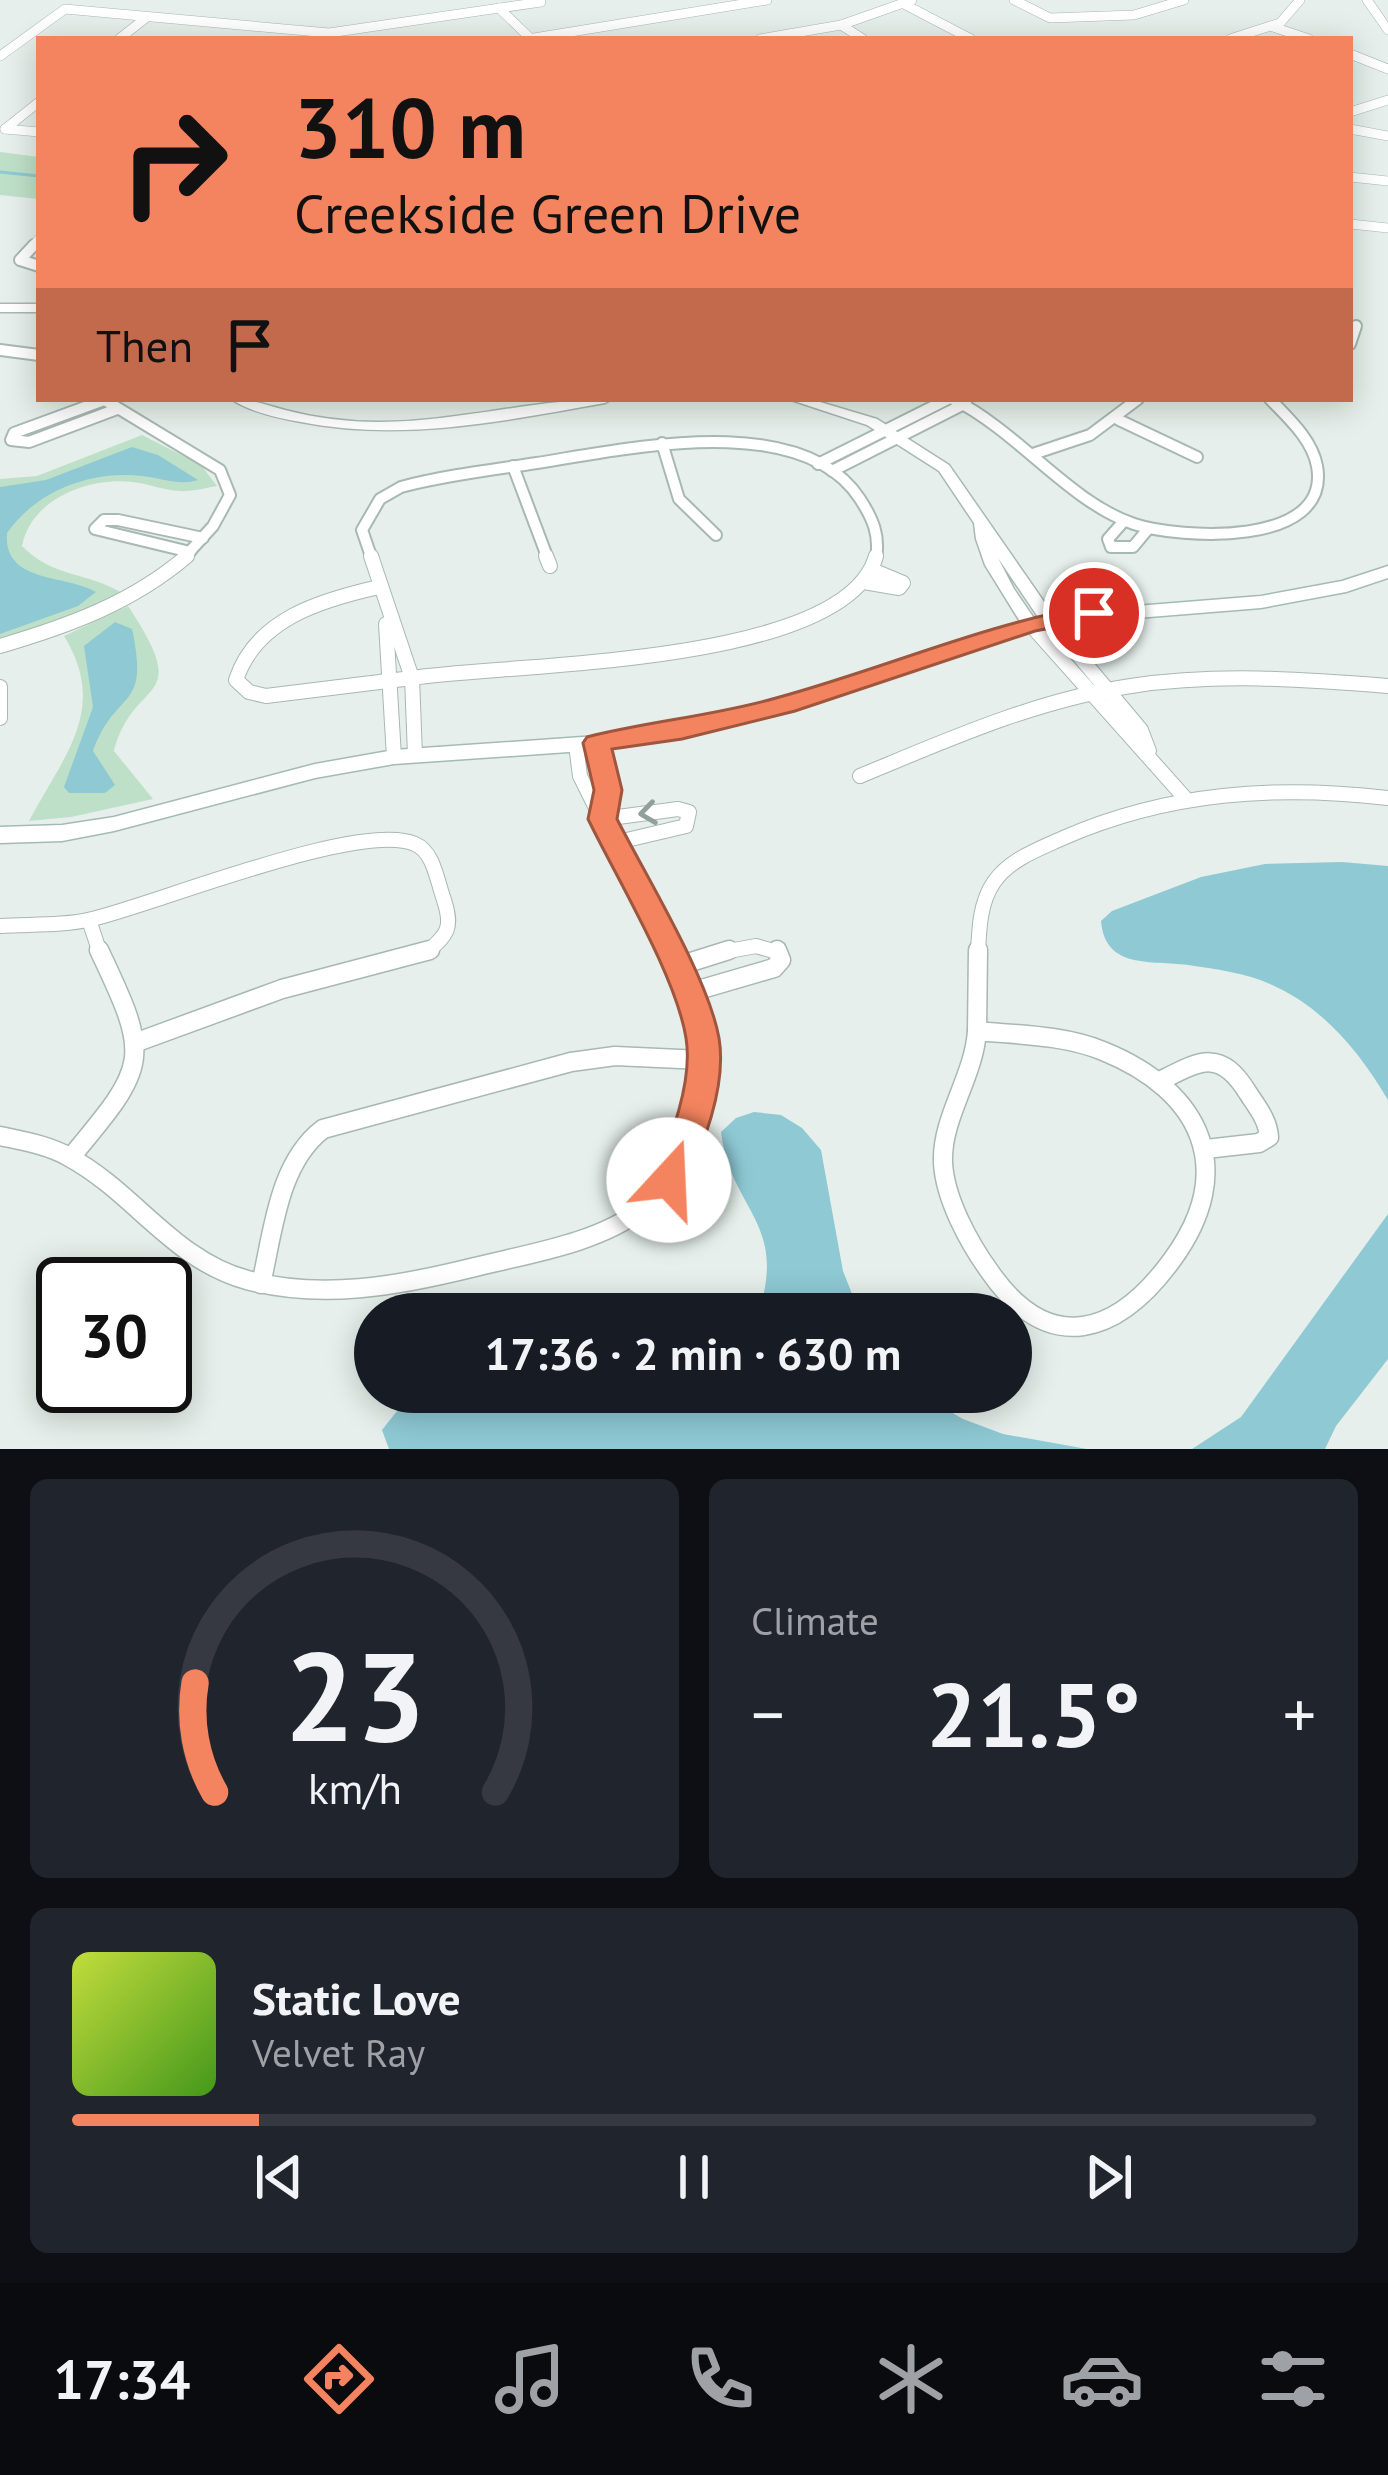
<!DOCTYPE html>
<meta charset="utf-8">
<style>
:root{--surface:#171b24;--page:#20242c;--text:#f1f3f6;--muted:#9ea1a6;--line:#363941;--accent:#f4845f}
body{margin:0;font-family:"PT Sans",sans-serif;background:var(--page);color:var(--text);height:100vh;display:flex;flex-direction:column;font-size:45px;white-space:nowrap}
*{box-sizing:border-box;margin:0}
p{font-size:39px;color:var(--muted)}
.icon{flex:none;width:66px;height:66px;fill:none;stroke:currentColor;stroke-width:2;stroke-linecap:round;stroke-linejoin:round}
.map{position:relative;height:1449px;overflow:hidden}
.details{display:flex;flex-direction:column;gap:30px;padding:30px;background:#0d0f14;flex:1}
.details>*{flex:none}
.guide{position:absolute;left:36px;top:36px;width:1317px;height:366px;border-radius:0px;box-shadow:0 6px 30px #0003;background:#f4845f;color:#111;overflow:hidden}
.speed{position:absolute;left:36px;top:1257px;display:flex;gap:24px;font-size:60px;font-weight:700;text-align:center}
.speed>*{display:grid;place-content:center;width:156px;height:156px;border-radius:50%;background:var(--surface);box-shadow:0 6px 30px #0003;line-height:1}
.speed .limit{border:6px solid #111;border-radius:18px;background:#fff;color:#111}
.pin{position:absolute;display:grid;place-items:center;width:102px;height:102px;color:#fff;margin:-51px;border:6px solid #fff;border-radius:50%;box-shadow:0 3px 12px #0007}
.me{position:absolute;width:132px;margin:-66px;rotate:20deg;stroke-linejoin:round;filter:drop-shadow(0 0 9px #0008)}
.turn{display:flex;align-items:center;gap:42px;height:252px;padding:0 60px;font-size:54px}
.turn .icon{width:156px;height:156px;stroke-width:2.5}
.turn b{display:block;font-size:84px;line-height:102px}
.then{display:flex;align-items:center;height:114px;padding:0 60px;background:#0003;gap:24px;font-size:45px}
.big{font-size:90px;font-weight:700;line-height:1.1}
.details .widget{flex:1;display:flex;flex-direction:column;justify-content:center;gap:18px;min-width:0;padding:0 42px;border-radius:18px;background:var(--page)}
.details .dial{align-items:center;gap:0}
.dial svg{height:312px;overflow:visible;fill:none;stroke:var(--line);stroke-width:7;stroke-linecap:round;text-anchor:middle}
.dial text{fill:var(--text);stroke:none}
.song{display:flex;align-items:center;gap:36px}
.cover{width:144px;height:144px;border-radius:18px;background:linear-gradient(135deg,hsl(70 70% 55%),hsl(100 70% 35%))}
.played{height:12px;border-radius:6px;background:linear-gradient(90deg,var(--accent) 15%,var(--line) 15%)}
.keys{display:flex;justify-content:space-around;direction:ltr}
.heat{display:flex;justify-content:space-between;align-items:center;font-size:66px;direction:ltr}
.details .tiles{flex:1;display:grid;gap:30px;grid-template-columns:1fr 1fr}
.widget:last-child{grid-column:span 2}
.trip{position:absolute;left:354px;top:1293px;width:678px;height:120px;border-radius:60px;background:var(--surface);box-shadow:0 6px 30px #0003;font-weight:700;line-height:120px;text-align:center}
.menu{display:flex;height:192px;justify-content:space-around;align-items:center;background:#090b0e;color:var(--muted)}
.menu .icon{width:84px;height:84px}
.menu .current{color:var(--accent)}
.menu b{font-size:54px;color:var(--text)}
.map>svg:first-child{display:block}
</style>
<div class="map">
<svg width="1388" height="1449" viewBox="0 0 1388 1449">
<rect width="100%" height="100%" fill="#e6efeb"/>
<g fill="#bfe0c8">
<path d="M0 152 39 157V199L0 195Z"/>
<path d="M142 435 201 465 217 486C205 488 191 492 179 491 164 490 149 484 133 482 88 477 31 499 22 546 53 578 86 571 124 594L81 615 0 641V479L37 476Z"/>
<path d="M128 606C195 707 134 674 114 751L153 799 71 817 29 821C64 755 109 709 64 636Z"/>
</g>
<g fill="#8ec9d4">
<path d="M132 447 158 455 198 480C179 486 161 478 142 476 91 470 36 491 7 533 3 584 66 574 96 592L78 606 0 634V487L46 480Z"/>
<path d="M115 622 132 629C150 713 117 686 93 751L115 785 105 793H69L64 787 93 707 84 646Z"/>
<path d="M1342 862 1388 866V1100C1359 1051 1323 1007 1270 984 1247 973 1214 969 1188 965 1152 960 1105 970 1101 921L1112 911 1201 877 1265 864Z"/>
<path d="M754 1112 781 1115 802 1128 821 1150 843 1271 860 1314H758C789 1222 730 1210 721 1132L736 1118Z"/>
<path d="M1388 1214V1359L1336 1426 1325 1449H1192L1241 1417Z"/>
<path d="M412 1392H595L630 1403 662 1405 706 1392H916L963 1419 1003 1434 1087 1449H389L382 1430Z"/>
</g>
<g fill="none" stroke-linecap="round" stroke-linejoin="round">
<path stroke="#8ec9d4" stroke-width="3" d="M0 172 39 176"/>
<g stroke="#a8b8b2" stroke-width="10">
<g id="minor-far3">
<path d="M1014 0 1050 18 1134 15 1184 0"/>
<path d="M1367 0 1388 30"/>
<path d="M902 3 971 39"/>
<path d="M499 8 530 38"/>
<path d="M841 25 863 39"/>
<path d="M1273 27 1309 39"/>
<path d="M119 39 147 17"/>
<path d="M528 39 767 0"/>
<path d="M760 39 841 25 912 0"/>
<path d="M1230 39 1280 23 1300 0"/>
<path d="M1350 54 1388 69"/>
<path d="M0 56 65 9 329 33 541 2"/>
<path d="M1350 112 1388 100"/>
<path d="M5 129 39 102"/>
<path d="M5 129 39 132"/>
<path d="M1350 129 1388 136"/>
<path d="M1350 177 1388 181"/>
<path d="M1350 224 1388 228"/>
<path d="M31 248 39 239"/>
</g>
</g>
<g stroke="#a8b8b2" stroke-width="14">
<g id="minor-far2">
<path d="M34 245 20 260 39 266"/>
<path d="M1350 344 1356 326"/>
<path d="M0 350 39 355"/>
<path d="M103 399 220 470 230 495 213 526 183 559"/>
<path d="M953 399C1019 432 1069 502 1134 524 1179 539 1332 548 1317 466 1312 439 1288 418 1270 399"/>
<path d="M104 400 14 433 11 440 29 442 117 409"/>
<path d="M1119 420 1197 457"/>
<path d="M662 443 679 499 716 535"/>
<path d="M1033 454 1090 435 1138 399"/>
<path d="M818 464 948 399"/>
<path d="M513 466 548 559"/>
<path d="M832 471 966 403"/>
<path d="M1124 521 1108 539 1111 547H1133L1148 529"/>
<path d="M190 552 95 529 104 520H118L203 538"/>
<path d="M372 559 362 530 380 499 401 487C446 475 492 470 537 463 626 449 802 409 860 499 873 519 880 535 876 559"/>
</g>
</g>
<g stroke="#a8b8b2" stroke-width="16">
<g id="minor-far1">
<path d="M371 556 412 678"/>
<path d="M546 556 550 566"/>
<path d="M864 582 899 588 903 583 872 570"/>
<path d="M379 587C321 600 256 619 236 680L249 692 266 696 412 678"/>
<path d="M1048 619 1141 730 1149 751"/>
<path d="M386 624 394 757"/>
<path d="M1030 624 1185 798"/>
<path d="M0 646C68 626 132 603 187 556"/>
<path d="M412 678 415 755"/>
<path d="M412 678C507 663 845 667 876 556"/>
<path d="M0 687V718"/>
<path d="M597 743 608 791 603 819"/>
<path d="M576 745 580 776 668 953"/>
<path d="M860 776C947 740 1036 700 1131 686 1216 673 1302 679 1388 686"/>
<path d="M603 819 678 809 689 812 686 826 614 843"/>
<path d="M89 920 100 953"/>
<path d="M0 926C30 924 63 926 92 919 156 904 361 820 415 844 434 852 437 881 444 900 453 928 448 934 426 953"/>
<path d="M718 953 756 946 780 953"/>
<path d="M978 953C979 929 980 902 994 882 1010 859 1039 849 1063 838 1168 792 1276 785 1388 798"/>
</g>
</g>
<g stroke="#a8b8b2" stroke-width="21">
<g id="minor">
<path d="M675 967 729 950"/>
<path d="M688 993 774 968 781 960 777 950"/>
<path d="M977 1031C1019 1035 1064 1035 1103 1051 1202 1091 1238 1170 1172 1260 1118 1334 1050 1358 990 1272 969 1243 945 1199 943 1163 941 1118 974 1077 977 1031Z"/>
<path d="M977 1031 978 950"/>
<path d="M140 1041 282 989 430 950"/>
<path d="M1158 1082C1199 1061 1220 1047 1248 1093 1257 1107 1268 1120 1269 1137L1259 1143 1206 1149"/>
<path d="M0 1136C23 1141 48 1145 69 1157 134 1192 173 1260 247 1280 321 1300 398 1286 471 1268 526 1254 597 1244 642 1209 696 1168 713 1069 694 1007 689 988 676 968 667 950"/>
<path d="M71 1157C149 1064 151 1059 99 950"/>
<path d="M261 1284C273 1233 278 1163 323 1129L571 1062 615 1056 702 1060"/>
</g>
</g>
<g stroke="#a8b8b2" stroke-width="3">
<g id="tertiary">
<rect x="0" y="304" width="39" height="8"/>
<path d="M231 399C251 399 266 405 285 410 315 418 348 422 379 422 457 422 534 399 612 399L605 403C504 421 402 442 301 422 278 418 250 412 231 399Z"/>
<path d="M788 399H810L877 419 949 465 1056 619 1054 623H1042L998 558 1014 589 1038 624 1036 628H1024L985 565 976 539 974 523 939 471 867 425Z"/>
</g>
</g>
<g stroke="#a4bbb3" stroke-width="3">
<path id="secondary" d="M1388 566V578L1346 592 1261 608 1050 625 793 710 682 737 597 750 394 764 315 778 114 831 62 841 0 843V827L62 825 114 817 315 764 394 750 597 736 682 723 780 700 1048 613 1261 596 1342 581Z"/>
</g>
<use href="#minor-far3" stroke="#fff" stroke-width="9"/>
<use href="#minor-far2" stroke="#fff" stroke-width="10"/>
<use href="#minor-far1" stroke="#fff" stroke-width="14"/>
<use href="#minor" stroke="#fff" stroke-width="18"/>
<use href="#tertiary" fill="#fff" fill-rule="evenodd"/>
<use href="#secondary" fill="#fff" fill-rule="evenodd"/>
</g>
<defs><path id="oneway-chevron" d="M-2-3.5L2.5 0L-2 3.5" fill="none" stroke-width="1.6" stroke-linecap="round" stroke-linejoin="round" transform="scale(3)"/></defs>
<use stroke="#92a09c" href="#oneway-chevron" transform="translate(648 813) rotate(172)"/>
<path fill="#f4845f" stroke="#9f563e" stroke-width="3" d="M1094 605 1107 613 1103 618 1035 631 795 711 682 739 612 749 622 790 617 819C647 878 708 977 719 1038 727 1085 703 1150 681 1190L669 1194 656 1190 651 1180C671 1142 693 1081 686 1038 676 976 617 879 588 819L594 790 583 743 587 737C649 721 714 716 776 698 883 669 984 624 1094 605Z"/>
</svg>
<div class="speed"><div class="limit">30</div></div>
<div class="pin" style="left:1094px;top:613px;background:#d93025"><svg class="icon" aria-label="arrive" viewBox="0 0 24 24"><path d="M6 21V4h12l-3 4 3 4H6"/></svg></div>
<svg class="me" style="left:669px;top:1180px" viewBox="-20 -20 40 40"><circle r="19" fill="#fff"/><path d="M0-13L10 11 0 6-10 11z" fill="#f4845f"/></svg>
<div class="trip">17:36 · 2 min · 630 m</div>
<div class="guide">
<div class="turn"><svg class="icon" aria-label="right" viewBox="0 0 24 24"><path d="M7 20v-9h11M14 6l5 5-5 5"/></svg><div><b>310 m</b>Creekside Green Drive</div></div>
<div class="then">Then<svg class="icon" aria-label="arrive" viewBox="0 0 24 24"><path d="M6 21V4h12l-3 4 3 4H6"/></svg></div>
</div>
</div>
<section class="details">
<div class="tiles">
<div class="widget dial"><svg viewBox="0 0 100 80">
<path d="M14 69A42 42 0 1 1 86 69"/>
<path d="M14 69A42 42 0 0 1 9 41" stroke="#f4845f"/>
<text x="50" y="56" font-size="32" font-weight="700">23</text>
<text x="50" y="72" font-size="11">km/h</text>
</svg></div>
<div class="widget"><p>Climate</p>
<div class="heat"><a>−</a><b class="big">21.5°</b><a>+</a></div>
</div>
<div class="widget">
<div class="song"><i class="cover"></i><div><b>Static Love</b><p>Velvet Ray</p></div></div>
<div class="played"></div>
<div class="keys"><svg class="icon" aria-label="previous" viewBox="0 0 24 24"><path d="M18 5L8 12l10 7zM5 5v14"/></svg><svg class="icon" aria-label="pause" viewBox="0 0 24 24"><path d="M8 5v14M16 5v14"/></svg><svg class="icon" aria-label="next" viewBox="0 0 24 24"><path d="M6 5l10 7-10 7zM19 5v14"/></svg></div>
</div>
</div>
</section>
<nav class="menu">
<b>17:34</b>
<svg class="icon current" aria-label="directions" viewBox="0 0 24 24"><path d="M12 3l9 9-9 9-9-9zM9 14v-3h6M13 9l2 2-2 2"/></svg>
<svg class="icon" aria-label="music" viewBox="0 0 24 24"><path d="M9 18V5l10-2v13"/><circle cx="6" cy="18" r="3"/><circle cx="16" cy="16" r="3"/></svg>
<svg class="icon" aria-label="phone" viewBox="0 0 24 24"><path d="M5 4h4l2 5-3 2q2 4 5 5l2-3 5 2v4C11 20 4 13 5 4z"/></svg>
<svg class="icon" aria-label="climate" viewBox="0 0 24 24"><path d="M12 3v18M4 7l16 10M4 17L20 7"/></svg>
<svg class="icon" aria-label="car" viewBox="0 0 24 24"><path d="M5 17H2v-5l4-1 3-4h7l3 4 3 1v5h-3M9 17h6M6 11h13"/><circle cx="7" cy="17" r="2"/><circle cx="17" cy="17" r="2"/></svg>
<svg class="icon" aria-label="filters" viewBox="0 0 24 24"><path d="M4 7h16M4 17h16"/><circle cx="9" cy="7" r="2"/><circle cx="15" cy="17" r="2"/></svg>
</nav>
